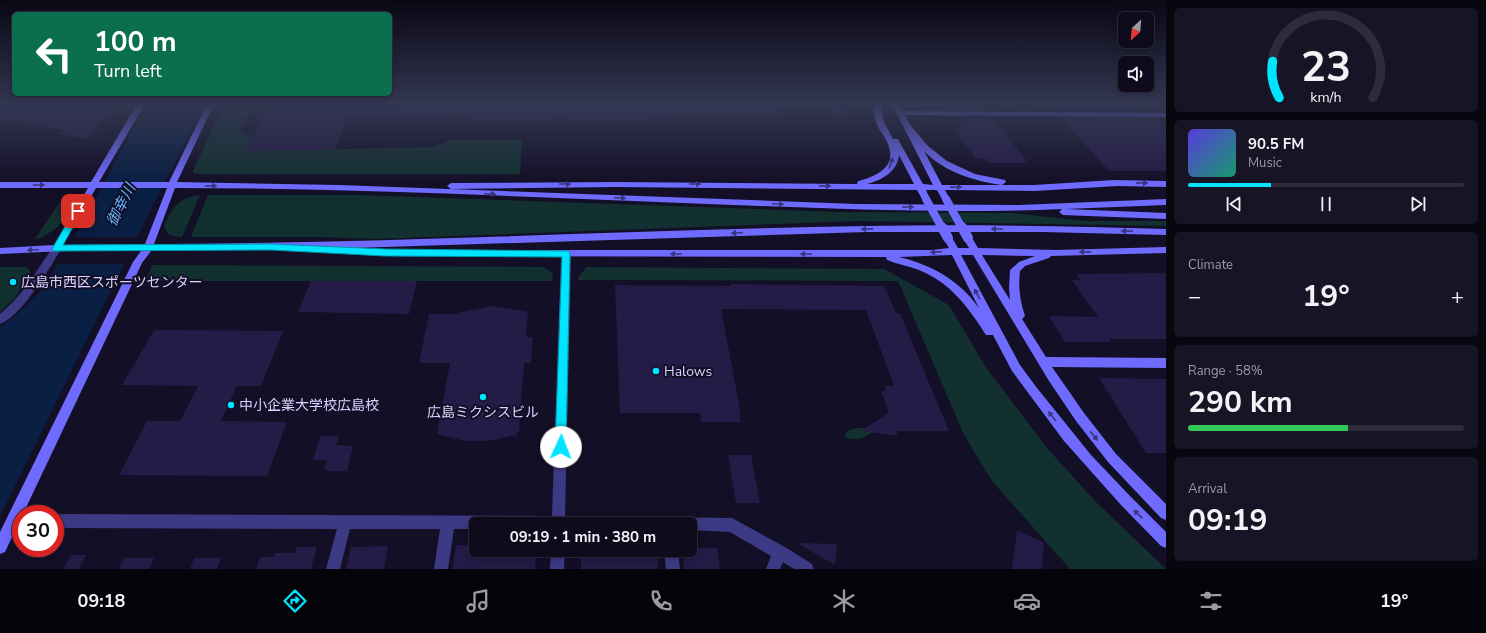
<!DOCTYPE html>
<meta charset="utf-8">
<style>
:root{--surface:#0e0b1c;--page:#171425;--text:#f1f3f6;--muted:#9b9ba3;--line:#2e2b3b;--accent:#00e5ff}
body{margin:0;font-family:"Nunito Sans","Noto Sans JP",sans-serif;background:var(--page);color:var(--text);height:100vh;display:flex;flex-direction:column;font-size:15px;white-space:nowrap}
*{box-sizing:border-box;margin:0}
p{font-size:13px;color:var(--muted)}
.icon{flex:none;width:22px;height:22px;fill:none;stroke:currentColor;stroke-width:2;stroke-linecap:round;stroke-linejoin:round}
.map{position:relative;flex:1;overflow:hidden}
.drawer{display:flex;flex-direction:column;gap:8px;padding:8px;background:#08060f;width:320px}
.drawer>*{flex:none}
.top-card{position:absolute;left:12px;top:12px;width:380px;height:84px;border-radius:6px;box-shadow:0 2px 10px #0003,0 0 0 1px var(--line);background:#0b6e4f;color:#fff;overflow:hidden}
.needle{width:26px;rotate:206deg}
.fabs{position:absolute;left:1118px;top:12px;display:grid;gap:8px}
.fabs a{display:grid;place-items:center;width:36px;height:36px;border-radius:6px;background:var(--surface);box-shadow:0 2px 10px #0003,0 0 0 1px var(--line);font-size:20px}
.speed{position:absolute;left:12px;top:505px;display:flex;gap:8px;font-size:20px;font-weight:700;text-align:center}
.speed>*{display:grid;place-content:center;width:52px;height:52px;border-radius:50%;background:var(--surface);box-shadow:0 2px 10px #0003,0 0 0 1px var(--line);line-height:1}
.speed .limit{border:6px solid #d22;background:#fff;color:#111}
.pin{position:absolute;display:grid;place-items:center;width:34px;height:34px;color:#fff;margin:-17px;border-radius:8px;box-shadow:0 2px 6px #0006}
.me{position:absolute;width:44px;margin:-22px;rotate:2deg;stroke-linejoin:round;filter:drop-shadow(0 0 3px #0008)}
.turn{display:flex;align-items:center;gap:14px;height:84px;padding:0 16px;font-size:18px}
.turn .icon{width:52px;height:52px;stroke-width:2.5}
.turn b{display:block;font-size:28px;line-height:34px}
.big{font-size:30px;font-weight:700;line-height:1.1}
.drawer .card{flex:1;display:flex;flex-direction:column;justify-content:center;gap:6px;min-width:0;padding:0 14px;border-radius:6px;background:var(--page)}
.drawer .dial{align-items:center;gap:0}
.dial svg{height:104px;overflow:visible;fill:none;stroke:var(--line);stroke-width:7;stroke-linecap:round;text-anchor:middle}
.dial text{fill:var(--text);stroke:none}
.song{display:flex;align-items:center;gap:12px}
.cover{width:48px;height:48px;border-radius:6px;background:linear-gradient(135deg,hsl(250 70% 55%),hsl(160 70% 35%))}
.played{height:4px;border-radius:2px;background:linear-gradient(90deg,var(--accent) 30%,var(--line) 30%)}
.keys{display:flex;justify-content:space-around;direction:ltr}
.heat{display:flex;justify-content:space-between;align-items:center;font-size:22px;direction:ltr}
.charge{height:6px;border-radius:3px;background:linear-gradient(90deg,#34c759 58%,var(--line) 0)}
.trip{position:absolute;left:469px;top:517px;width:228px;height:40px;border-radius:6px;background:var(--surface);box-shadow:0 2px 10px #0003,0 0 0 1px var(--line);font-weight:700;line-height:40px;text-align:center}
.menu{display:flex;height:64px;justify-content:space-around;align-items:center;background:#06040b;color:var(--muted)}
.menu .icon{width:28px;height:28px}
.menu .on{color:var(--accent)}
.menu b{font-size:18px;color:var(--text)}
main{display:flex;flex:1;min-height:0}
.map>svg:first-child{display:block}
</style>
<main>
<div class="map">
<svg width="1166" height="569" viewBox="0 0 1166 569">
<rect width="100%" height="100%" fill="#130f26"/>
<g fill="#12302f">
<path d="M224 104H252L240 130 245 135H254L247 147 251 151 433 147 452 140H522L520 174H195L193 171Z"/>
<path d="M65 195 74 202C67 221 53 234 34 240Z"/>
<path d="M200 195 182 237 172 236 167 233 164 226C173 207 178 198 200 195Z"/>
<path d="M208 195H360L838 212 1012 213 1087 221H1166V226L858 221 377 239 318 237H191Z"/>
<path d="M152 265 544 267 553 274 552 281H145Z"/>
<path d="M0 267H27L31 273 14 299 0 312Z"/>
<path d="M587 267 884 269 949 305 985 366 1047 448 1096 502 1166 569H1070L992 481 963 433 898 281 578 280 579 276Z"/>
<path d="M857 428H865L862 431 872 432C865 439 852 442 844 436L847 431Z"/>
</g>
<path fill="#0a1f44" d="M150 104H203L177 159 158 195 0 516V327L14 317 42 290 83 222 131 132Z"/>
<path fill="#130f26" d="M71 237H139L125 264H55Z"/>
<g fill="#241b47">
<path d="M5 104H91L119 108 93 128 98 129 85 139 58 134 65 130 0 120V107Z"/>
<path d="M270 104H782V114L650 117 651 120 566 122V119L486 121V122L470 123 471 116 347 119 336 149 245 151Z"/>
<path d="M832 104H847L849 116 832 114Z"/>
<path d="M955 104H982L987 110H959Z"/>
<path d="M1048 104H1141L1149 111H1054Z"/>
<path d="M964 117H992L1028 163H988L984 158H975L954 128H963L960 124H969Z"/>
<path d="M1061 118H1157L1166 127V171H1109Z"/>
<path d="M1166 273V339H1109L1111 342H1065L1049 316 1098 317 1072 280H1081L1076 274Z"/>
<path d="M311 281H417L409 314 298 312Z"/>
<path d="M730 284 884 286 896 313H900L949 431H896L898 436 861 431 889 413 881 391H886L884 386H894L866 310 721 309 741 414H739L741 422H701L700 413H620L615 285 731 286Z"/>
<path d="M493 306 528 312 526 337H533L531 363H524L519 432H517V435L488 441H465L437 434 450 363H419L429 314H460V312Z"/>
<path d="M154 330 283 331 261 386H237L221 421 287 422 267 476 119 475 147 421H180L198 386 122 385Z"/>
<path d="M1099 378 1166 379V453H1146Z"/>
<path d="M320 436H339L336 445 353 446 347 471H327L328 469H324L327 460H313Z"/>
<path d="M728 455H751L760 503H736Z"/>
<path d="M1017 530 1044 543 1042 569H1012Z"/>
<path d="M797 543 837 544 835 565Z"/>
<path d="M456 545 476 546V550H536L535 569H452Z"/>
<path d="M388 546 384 569H346L351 547Z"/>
<path d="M297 547H317L311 569H256L260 557H274L275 553H295Z"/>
<path d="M690 548H717L720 569H684L682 550H690Z"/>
<path d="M619 550H657L658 569H581V551L620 552Z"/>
<path d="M71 555H86L79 569H63Z"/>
<path d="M124 558H154L149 569H119Z"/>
<path d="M194 558H221L217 569H190Z"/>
</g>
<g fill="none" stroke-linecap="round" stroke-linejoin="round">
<g fill="#3d3a85" fill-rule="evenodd">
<path d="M56 246 61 249C50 268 21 317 0 324V314L14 301 28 284 53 247Z"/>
<path d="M566 251 571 254 565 516 732 518 785 547 812 564 814 569H794L783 562 780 569H766L771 556 730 532 690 530V524H476V529H454L448 569H434L440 529H350L340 569H326L337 529 55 528V514L552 516 561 254Z"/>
<path d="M551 550H565L564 569H550Z"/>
<path d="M664 550H678L680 569H666Z"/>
</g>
<g fill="#6f6bff" fill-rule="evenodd">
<path d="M137 104H145L99 182H169L207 104H214L177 182 339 185 856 204 1019 205 1166 199V205L1065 209 1166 213V219L1063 215 1059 212 1062 209C953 214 842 209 733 205 547 198 361 188 175 188L154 244C392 243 629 230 866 226 966 224 1066 226 1166 229V235L1042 232H867L353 248 385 250H932L949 248 943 238 948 235 951 236 958 248H969L963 238 968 235 971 236 978 248 1057 250 1166 247V253L1051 256 1049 258 1025 266 1020 271C1018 287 1020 301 1025 316L1022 319 1046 357 1166 358V368L1052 367 1084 413 1116 454 1166 504V520L1161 518 1108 462 1076 421 1049 381 973 255H961L1020 365 1037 388 1091 455 1130 496 1166 532V548L1161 546 1121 505 1064 441 1012 371 993 335H986C969 308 950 282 919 270 908 266 897 264 887 260L886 257 385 256 349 254 344 251 348 248 151 251 142 263 23 514H21V518L5 552 0 554V532L133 262 141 251H65L0 254V248L54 245 88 188H0V182H91ZM96 188H167L145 244 63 245ZM952 255 979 308C959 280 932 265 899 257ZM982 255 1035 256 1019 262 1010 270 1009 288 1010 300Z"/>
<path d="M872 104H880L884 122 893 139H898L899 141 923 184 933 185 892 104H898L902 111 1166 113V117L905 115 911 126 928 146 947 161 975 174 1005 180 1006 182 1002 185C974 181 944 172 924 151L942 185H1034L1114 180 1166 181V187L1118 186 1034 191 945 190 950 199 946 202 943 201 937 190H926L930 199 926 202 923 201 917 190 616 187 451 189 447 186 451 183 616 182 857 184 858 181C874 177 896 168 889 147 887 139 881 133 877 125 874 118 874 111 872 104ZM899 155 914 184H867C882 180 897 172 899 155Z"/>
</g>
<g stroke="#6f6bff" stroke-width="8">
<path d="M926 199 942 228"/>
<path d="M946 199 962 228"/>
</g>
<g stroke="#6f6bff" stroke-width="10">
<path d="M942 227 948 238"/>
<path d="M962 227 968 238"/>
</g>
</g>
<defs><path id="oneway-solid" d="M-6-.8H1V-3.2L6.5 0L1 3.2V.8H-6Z"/></defs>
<g fill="#38347d">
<use href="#oneway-solid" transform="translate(891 163) rotate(-71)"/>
<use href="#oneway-solid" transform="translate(1142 183) rotate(1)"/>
<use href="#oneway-solid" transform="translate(565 184)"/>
<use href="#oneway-solid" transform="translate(695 184)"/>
<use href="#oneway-solid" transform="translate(39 185)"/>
<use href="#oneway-solid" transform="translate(211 186) rotate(1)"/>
<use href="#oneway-solid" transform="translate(825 186) rotate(1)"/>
<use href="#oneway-solid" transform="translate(956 187) rotate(-1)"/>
<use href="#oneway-solid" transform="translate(490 194) rotate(2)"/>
<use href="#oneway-solid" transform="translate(620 198) rotate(2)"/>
<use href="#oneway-solid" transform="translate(778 204) rotate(2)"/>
<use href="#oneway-solid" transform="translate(908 207)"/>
<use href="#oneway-solid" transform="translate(867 229) rotate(179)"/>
<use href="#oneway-solid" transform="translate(997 229) rotate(-180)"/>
<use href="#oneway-solid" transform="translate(1127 231) rotate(-179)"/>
<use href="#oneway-solid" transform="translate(737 233) rotate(178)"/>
<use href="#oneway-solid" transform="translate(33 250) rotate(177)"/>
<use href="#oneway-solid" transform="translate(936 252) rotate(176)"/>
<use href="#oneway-solid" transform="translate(1085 252) rotate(179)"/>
<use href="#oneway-solid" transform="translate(676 254) rotate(-180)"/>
<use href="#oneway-solid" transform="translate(806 254) rotate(-180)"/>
<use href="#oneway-solid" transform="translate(977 294) rotate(-118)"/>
<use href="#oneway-solid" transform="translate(1052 416) rotate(-128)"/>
<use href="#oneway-solid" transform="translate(1094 436) rotate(51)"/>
<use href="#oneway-solid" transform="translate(1138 514) rotate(-136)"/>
</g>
<linearGradient id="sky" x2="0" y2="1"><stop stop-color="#0a0815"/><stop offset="0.57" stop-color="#333752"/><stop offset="1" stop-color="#333752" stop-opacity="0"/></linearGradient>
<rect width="1166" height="183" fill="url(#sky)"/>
<path fill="#00e5ff" stroke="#0095a6" d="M78 208 82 211 63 245 271 244 385 249 569 251 570 254 566 447 565 451 561 452 557 451 555 447 562 257 385 256 271 250 53 251 52 249 75 209Z"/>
<g fill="#00e5ff" stroke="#130f26" stroke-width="1.5">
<circle cx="13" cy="282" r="4"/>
<circle cx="656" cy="371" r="4"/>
<circle cx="483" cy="397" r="4"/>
<circle cx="231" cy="405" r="4"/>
</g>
<g text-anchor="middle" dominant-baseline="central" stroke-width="4" stroke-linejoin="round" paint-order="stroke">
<g font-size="14" fill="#d9d4ff" stroke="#130f26" text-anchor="start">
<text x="21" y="282">広島市西区スポーツセンター</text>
<text x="664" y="371">Halows</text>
<text x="239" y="405">中小企業大学校広島校</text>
<text x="483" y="412" text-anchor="middle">広島ミクシスビル</text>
</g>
<g font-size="15" font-style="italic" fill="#62b6ff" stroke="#130f26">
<text transform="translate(121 205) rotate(-63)">御幸川</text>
</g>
</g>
</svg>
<div class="fabs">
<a><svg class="needle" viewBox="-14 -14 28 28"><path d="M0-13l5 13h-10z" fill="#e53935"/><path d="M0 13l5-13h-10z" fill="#9b9ba3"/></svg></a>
<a><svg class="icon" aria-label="sound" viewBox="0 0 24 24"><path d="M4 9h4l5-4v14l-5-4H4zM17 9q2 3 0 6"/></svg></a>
</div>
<div class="speed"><div class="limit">30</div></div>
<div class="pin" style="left:78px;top:211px;background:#d93025"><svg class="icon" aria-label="arrive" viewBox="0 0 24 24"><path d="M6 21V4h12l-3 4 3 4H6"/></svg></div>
<svg class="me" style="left:561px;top:447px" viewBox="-20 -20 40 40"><circle r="19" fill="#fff"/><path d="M0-13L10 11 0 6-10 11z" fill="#00e5ff"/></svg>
<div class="trip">09:19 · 1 min · 380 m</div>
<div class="top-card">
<div class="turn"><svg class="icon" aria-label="left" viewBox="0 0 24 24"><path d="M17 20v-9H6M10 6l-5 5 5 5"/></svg><div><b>100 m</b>Turn left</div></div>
</div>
</div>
<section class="drawer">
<div class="card dial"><svg viewBox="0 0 100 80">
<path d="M14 69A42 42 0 1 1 86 69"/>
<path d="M14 69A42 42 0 0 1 9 41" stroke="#00e5ff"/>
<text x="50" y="56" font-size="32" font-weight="700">23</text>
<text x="50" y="72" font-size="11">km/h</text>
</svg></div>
<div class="card">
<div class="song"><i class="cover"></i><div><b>90.5 FM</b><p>Music</p></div></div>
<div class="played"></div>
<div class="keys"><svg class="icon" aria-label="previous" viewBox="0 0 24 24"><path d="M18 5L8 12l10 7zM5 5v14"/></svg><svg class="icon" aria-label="pause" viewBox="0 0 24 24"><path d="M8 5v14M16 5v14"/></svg><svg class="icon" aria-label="next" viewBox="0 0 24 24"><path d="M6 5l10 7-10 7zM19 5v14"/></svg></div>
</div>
<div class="card"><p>Climate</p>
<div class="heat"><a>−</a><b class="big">19°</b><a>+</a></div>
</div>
<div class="card"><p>Range · 58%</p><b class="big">290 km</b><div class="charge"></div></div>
<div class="card"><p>Arrival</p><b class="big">09:19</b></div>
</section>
</main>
<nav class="menu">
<b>09:18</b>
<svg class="icon on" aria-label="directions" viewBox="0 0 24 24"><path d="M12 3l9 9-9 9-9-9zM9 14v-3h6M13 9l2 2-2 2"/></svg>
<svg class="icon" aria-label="music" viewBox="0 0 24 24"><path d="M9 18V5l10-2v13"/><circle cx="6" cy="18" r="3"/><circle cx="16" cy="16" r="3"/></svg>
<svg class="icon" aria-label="phone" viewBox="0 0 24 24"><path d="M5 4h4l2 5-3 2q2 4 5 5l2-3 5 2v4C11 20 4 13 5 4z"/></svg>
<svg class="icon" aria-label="climate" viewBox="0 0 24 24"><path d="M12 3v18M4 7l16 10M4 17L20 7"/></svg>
<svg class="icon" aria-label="car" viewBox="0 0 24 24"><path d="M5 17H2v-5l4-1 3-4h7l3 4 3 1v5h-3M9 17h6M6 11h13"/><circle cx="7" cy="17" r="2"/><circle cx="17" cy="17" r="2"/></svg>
<svg class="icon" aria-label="filters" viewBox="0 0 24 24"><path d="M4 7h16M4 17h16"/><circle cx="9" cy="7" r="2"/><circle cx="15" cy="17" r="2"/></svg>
<b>19°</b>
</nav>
